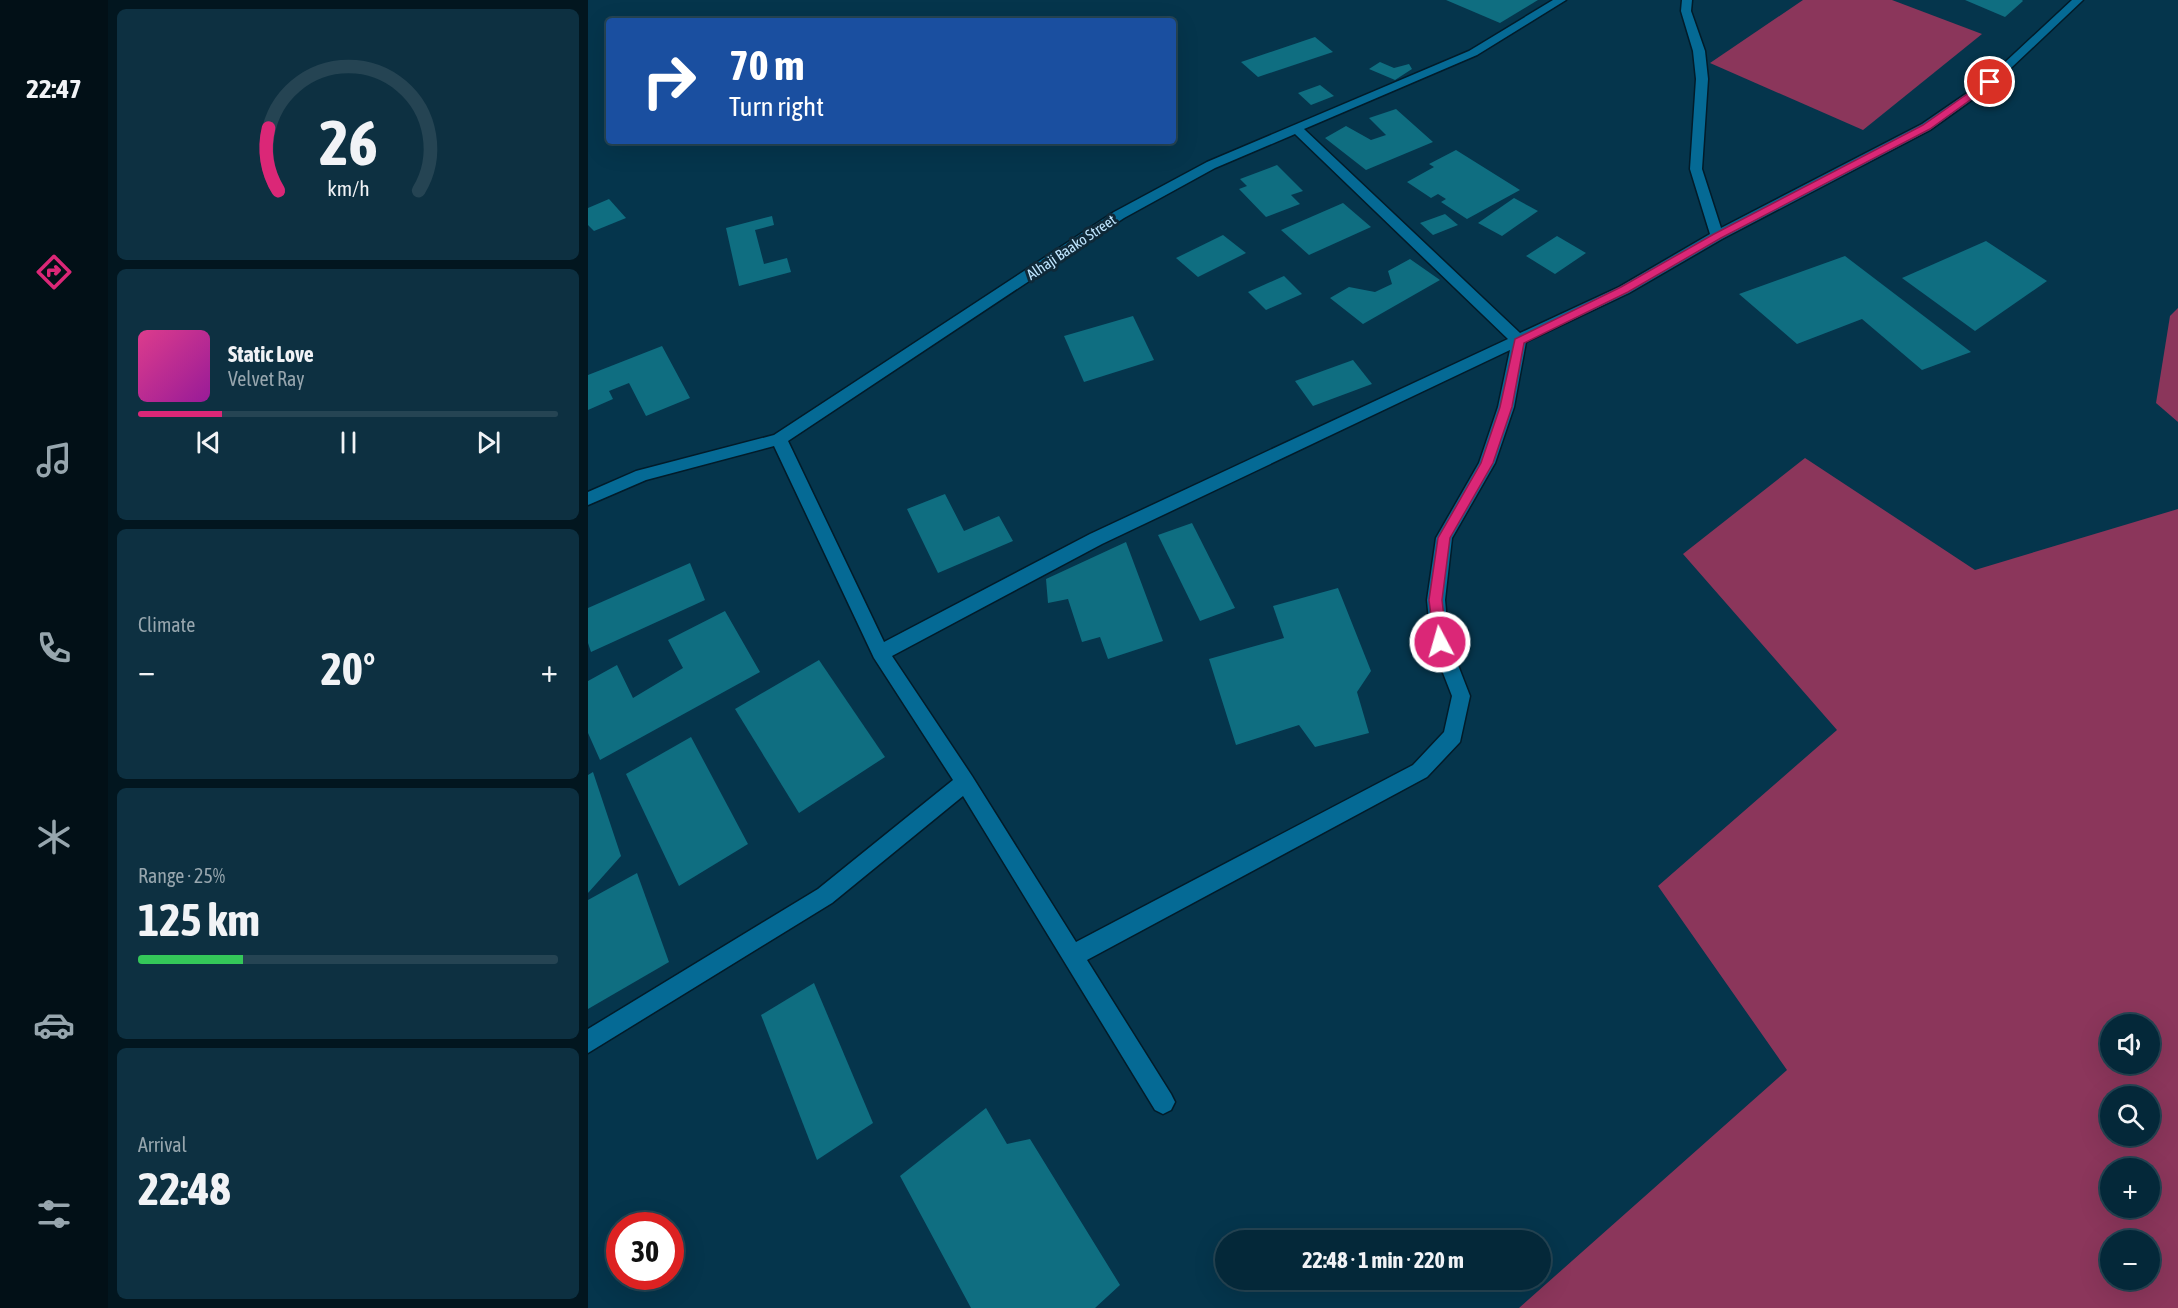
<!DOCTYPE html>
<meta charset="utf-8">
<style>
:root{--surface:#042839;--page:#0d3041;--text:#f1f3f6;--muted:#97a6ae;--line:#254453;--accent:#db2777}
body{margin:0;font-family:"Asap Condensed",sans-serif;background:var(--page);color:var(--text);height:100vh;display:flex;flex-direction:column;font-size:22px;white-space:nowrap}
*{box-sizing:border-box;margin:0}
p{font-size:20px;color:var(--muted)}
.icon{flex:none;width:33px;height:33px;fill:none;stroke:currentColor;stroke-width:2;stroke-linecap:round;stroke-linejoin:round}
.map{position:relative;flex:1;overflow:hidden}
.panel{display:flex;flex-direction:column;gap:9px;padding:9px;background:#02161f;width:480px}
.panel>*{flex:none}
.banner{position:absolute;left:18px;top:18px;width:570px;height:126px;border-radius:6px;box-shadow:0 6px 24px #0002,0 0 0 2px var(--line);background:#1a4fa0;color:#fff;overflow:hidden}
.fabs{position:absolute;left:1512px;top:1014px;display:grid;gap:12px}
.fabs a{display:grid;place-items:center;width:60px;height:60px;border-radius:50%;background:var(--surface);box-shadow:0 6px 24px #0002,0 0 0 2px var(--line);font-size:30px}
.speed{position:absolute;left:18px;top:1212px;display:flex;gap:12px;font-size:30px;font-weight:700;text-align:center}
.speed>*{display:grid;place-content:center;width:78px;height:78px;border-radius:50%;background:var(--surface);box-shadow:0 6px 24px #0002,0 0 0 2px var(--line);line-height:1}
.speed .limit{border:9px solid #d22;background:#fff;color:#111}
.pin{position:absolute;display:grid;place-items:center;width:51px;height:51px;color:#fff;margin:-26px;border:3px solid #fff;border-radius:50%;box-shadow:0 2px 6px #0007}
.me{position:absolute;width:66px;margin:-33px;rotate:354deg;stroke-linejoin:round;filter:drop-shadow(0 0 4px #0008)}
.turn{display:flex;align-items:center;gap:21px;height:126px;padding:0 24px;font-size:27px}
.turn .icon{width:78px;height:78px;stroke-width:2.5}
.turn b{display:block;font-size:42px;line-height:51px}
.big{font-size:45px;font-weight:700;line-height:1.1}
.panel .widget{flex:1;display:flex;flex-direction:column;justify-content:center;gap:9px;min-width:0;padding:0 21px;border-radius:9px;background:var(--page)}
.panel .dial{align-items:center;gap:0}
.dial svg{height:156px;overflow:visible;fill:none;stroke:var(--line);stroke-width:7;stroke-linecap:round;text-anchor:middle}
.dial text{fill:var(--text);stroke:none}
.song{display:flex;align-items:center;gap:18px}
.cover{width:72px;height:72px;border-radius:9px;background:linear-gradient(135deg,hsl(330 70% 55%),hsl(300 70% 35%))}
.played{height:6px;border-radius:3px;background:linear-gradient(90deg,var(--accent) 20%,var(--line) 20%)}
.keys{display:flex;justify-content:space-around;direction:ltr}
.heat{display:flex;justify-content:space-between;align-items:center;font-size:33px;direction:ltr}
.charge{height:9px;border-radius:4px;background:linear-gradient(90deg,#34c759 25%,var(--line) 0)}
.trip{position:absolute;left:627px;top:1230px;width:336px;height:60px;border-radius:30px;background:var(--surface);box-shadow:0 6px 24px #0002,0 0 0 2px var(--line);font-weight:700;line-height:60px;text-align:center}
main{display:flex;flex:1;min-height:0}
.tabs{display:flex;flex-direction:column;width:108px;justify-content:space-around;align-items:center;background:#021017;color:var(--muted)}
.tabs .icon{width:42px;height:42px}
.tabs .selected{color:var(--accent)}
.tabs b{font-size:27px;color:var(--text)}
.map>svg:first-child{display:block}
</style>
<main>
<nav class="tabs">
<b>22:47</b>
<svg class="icon selected" aria-label="directions" viewBox="0 0 24 24"><path d="M12 3l9 9-9 9-9-9zM9 14v-3h6M13 9l2 2-2 2"/></svg>
<svg class="icon" aria-label="music" viewBox="0 0 24 24"><path d="M9 18V5l10-2v13"/><circle cx="6" cy="18" r="3"/><circle cx="16" cy="16" r="3"/></svg>
<svg class="icon" aria-label="phone" viewBox="0 0 24 24"><path d="M5 4h4l2 5-3 2q2 4 5 5l2-3 5 2v4C11 20 4 13 5 4z"/></svg>
<svg class="icon" aria-label="climate" viewBox="0 0 24 24"><path d="M12 3v18M4 7l16 10M4 17L20 7"/></svg>
<svg class="icon" aria-label="car" viewBox="0 0 24 24"><path d="M5 17H2v-5l4-1 3-4h7l3 4 3 1v5h-3M9 17h6M6 11h13"/><circle cx="7" cy="17" r="2"/><circle cx="17" cy="17" r="2"/></svg>
<svg class="icon" aria-label="filters" viewBox="0 0 24 24"><path d="M4 7h16M4 17h16"/><circle cx="9" cy="7" r="2"/><circle cx="15" cy="17" r="2"/></svg>
</nav>
<section class="panel">
<div class="widget dial"><svg viewBox="0 0 100 80">
<path d="M14 69A42 42 0 1 1 86 69"/>
<path d="M14 69A42 42 0 0 1 9 37" stroke="#db2777"/>
<text x="50" y="56" font-size="32" font-weight="700">26</text>
<text x="50" y="72" font-size="11">km/h</text>
</svg></div>
<div class="widget">
<div class="song"><i class="cover"></i><div><b>Static Love</b><p>Velvet Ray</p></div></div>
<div class="played"></div>
<div class="keys"><svg class="icon" aria-label="previous" viewBox="0 0 24 24"><path d="M18 5L8 12l10 7zM5 5v14"/></svg><svg class="icon" aria-label="pause" viewBox="0 0 24 24"><path d="M8 5v14M16 5v14"/></svg><svg class="icon" aria-label="next" viewBox="0 0 24 24"><path d="M6 5l10 7-10 7zM19 5v14"/></svg></div>
</div>
<div class="widget"><p>Climate</p>
<div class="heat"><a>−</a><b class="big">20°</b><a>+</a></div>
</div>
<div class="widget"><p>Range · 25%</p><b class="big">125 km</b><div class="charge"></div></div>
<div class="widget"><p>Arrival</p><b class="big">22:48</b></div>
</section>
<div class="map">
<svg width="1590" height="1308" viewBox="0 0 1590 1308">
<rect width="100%" height="100%" fill="#05354c"/>
<g fill="#8b365b" fill-rule="evenodd">
<path d="M1215 0H1304L1394 34 1275 130 1122 63Z"/>
<path d="M1590 308V422L1568 403 1582 316Z"/>
<path d="M1217 458 1387 570 1590 509V1308H931L1199 1070 1070 886 1249 730 1095 554ZM1522 1024H1562V1064H1522ZM1522 1096H1562V1136H1522ZM1522 1168H1562V1208H1522ZM1522 1240H1562V1280H1522Z"/>
</g>
<g fill="#0f6e81">
<path d="M858 0H950L912 23Z"/>
<path d="M1377 0H1434L1435 1 1417 17Z"/>
<path d="M727 37 745 52 670 77 653 62Z"/>
<path d="M792 62 806 68 821 64 824 69 807 80 781 69Z"/>
<path d="M732 85 746 96 723 105 710 93Z"/>
<path d="M808 109 845 142 778 170 737 138 758 126 783 140 798 135 781 118Z"/>
<path d="M868 150 932 190 879 219 853 202 858 199 850 194 843 198 819 182 846 167 841 164Z"/>
<path d="M689 165 715 191 703 195 712 204 678 217 651 189 659 186 652 179Z"/>
<path d="M926 198 950 211 914 236 890 223Z"/>
<path d="M21 199 38 218 6 231 0 225V208Z"/>
<path d="M755 203 783 227 721 255 693 230Z"/>
<path d="M857 214 870 225 845 235 832 223Z"/>
<path d="M184 216 186 225 167 230 176 264 199 258 203 272 151 286 138 228Z"/>
<path d="M635 235 658 253 610 277 588 258Z"/>
<path d="M969 236 998 253 967 274 938 256Z"/>
<path d="M1398 241 1459 281 1387 331 1314 278Z"/>
<path d="M1257 256 1383 352 1334 370 1274 319 1209 344 1151 294Z"/>
<path d="M822 259 852 280 775 324 742 298 761 287 787 292 804 284 800 271Z"/>
<path d="M696 276 714 294 678 310 660 292Z"/>
<path d="M545 316 566 360 496 382 476 336Z"/>
<path d="M74 346 102 398 58 416 41 383 21 391 25 399 0 410V375Z"/>
<path d="M765 360 784 384 725 406 707 381Z"/>
<path d="M357 494 376 531 411 516 425 541 350 573 319 509Z"/>
<path d="M604 523 647 608 612 621 570 535Z"/>
<path d="M538 542 575 641 520 659 512 637 494 642 480 599 460 603 458 579Z"/>
<path d="M102 563 117 600 3 652 0 643V608Z"/>
<path d="M750 588 783 671 769 692 781 733 727 747 711 725 648 745 621 659 696 638 685 606Z"/>
<path d="M137 611 172 672 12 760 0 733V681L29 665 45 698 95 668 80 640Z"/>
<path d="M231 660 297 757 211 813 147 709Z"/>
<path d="M103 737 160 844 91 886 38 774Z"/>
<path d="M5 772 33 856 0 893V775Z"/>
<path d="M49 873 81 962 0 1009V900Z"/>
<path d="M226 983 285 1123 229 1160 173 1015Z"/>
<path d="M398 1108 419 1144 442 1139 532 1285 507 1308H383L312 1176Z"/>
</g>
<g fill="none" stroke-linecap="round" stroke-linejoin="round">
<g stroke="#021b29" stroke-width="3">
<path id="minor" d="M965 0H978L889 55 716 129 932 333 1031 287 1122 234 1102 169 1108 79 1105 51 1093 11 1094 0H1104L1103 11 1117 51 1120 79 1114 169 1133 228 1334 124 1398 80 1484 0H1495L1406 84 1342 130 1134 239 1041 293 938 342 926 407 907 463 864 538 857 600 861 642 882 696 872 742 839 777 499 960 583 1094 587 1102 583 1110 575 1114 567 1110 375 796 244 903 0 1053V1029L230 889 365 780 286 658 186 446 58 480 0 505V492L48 471 186 435 526 212 619 162 881 51ZM707 134 920 339 502 534 296 642 200 441 536 218 627 168ZM922 350 910 407 891 463 848 538 839 600 843 642 864 696 856 732 825 765 488 942 384 776 304 656 514 544Z"/>
</g>
<use href="#minor" fill="#056a95" fill-rule="evenodd"/>
</g>
<path fill="#db2777" stroke="#8e194d" stroke-width="1.5" d="M1399 80 1407 82 1342 129 1133 238 1040 292 936 343 924 407 905 463 862 538 854 600 859 642 852 647 847 646 841 600 850 538 893 463 912 407 927 339 1033 287 1126 234 1335 125Z"/>
<g text-anchor="middle" dominant-baseline="central" stroke-width="6" stroke-linejoin="round" paint-order="stroke">
<g font-size="15" fill="#bfe5fe" stroke="#0f2938">
<text transform="translate(483 247) rotate(-34)">Alhaji Baako Street</text>
</g>
</g>
</svg>
<div class="fabs">
<a><svg class="icon" aria-label="sound" viewBox="0 0 24 24"><path d="M4 9h4l5-4v14l-5-4H4zM17 9q2 3 0 6"/></svg></a>
<a><svg class="icon" aria-label="search" viewBox="0 0 24 24"><circle cx="10" cy="10" r="6"/><path d="M15 15l6 6"/></svg></a>
<a>+</a>
<a>−</a>
</div>
<div class="speed"><div class="limit">30</div></div>
<div class="pin" style="left:1402px;top:82px;background:#d93025"><svg class="icon" aria-label="arrive" viewBox="0 0 24 24"><path d="M6 21V4h12l-3 4 3 4H6"/></svg></div>
<svg class="me" style="left:852px;top:642px" viewBox="-20 -20 40 40"><circle r="17" fill="#db2777" stroke="#fff" stroke-width="3"/><path d="M0-11L8 9 0 5-8 9z" fill="#fff"/></svg>
<div class="trip">22:48 · 1 min · 220 m</div>
<div class="banner">
<div class="turn"><svg class="icon" aria-label="right" viewBox="0 0 24 24"><path d="M7 20v-9h11M14 6l5 5-5 5"/></svg><div><b>70 m</b>Turn right</div></div>
</div>
</div>
</main>
